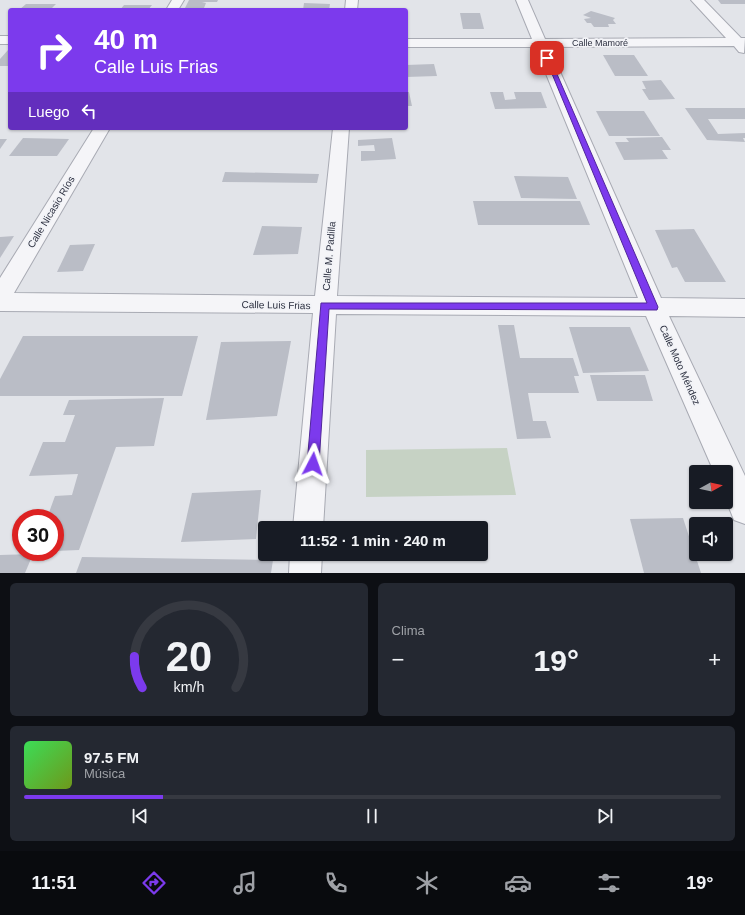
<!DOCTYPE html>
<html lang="es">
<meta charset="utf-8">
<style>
:root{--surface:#171b24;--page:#242831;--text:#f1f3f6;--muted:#9ea1a6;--line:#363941;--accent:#7c3aed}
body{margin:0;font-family:Helvetica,sans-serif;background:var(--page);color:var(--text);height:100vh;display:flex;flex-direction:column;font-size:15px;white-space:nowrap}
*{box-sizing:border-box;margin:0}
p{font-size:13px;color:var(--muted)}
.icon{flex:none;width:22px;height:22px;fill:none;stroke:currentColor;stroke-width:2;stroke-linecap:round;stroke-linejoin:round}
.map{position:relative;height:573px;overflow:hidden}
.details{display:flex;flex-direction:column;gap:10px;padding:10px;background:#0d0f14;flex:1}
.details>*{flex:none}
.guide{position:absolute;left:8px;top:8px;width:400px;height:122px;border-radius:4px;box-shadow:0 1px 3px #0004;background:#7c3aed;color:#fff;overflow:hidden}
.needle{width:26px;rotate:82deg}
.controls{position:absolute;left:689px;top:465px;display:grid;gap:8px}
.controls a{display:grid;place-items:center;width:44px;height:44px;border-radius:4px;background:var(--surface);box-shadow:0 1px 3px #0004;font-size:20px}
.speed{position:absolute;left:12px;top:509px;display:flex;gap:8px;font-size:20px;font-weight:700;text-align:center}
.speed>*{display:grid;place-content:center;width:52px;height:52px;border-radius:50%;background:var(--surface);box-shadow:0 1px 3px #0004;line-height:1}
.speed .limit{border:6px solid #d22;background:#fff;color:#111}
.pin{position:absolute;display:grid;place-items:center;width:34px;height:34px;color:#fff;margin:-17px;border-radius:8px;box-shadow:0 2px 6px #0006}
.me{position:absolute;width:44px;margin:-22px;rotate:4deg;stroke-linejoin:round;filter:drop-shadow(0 0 3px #0008)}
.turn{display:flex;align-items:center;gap:14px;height:84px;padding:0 20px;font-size:18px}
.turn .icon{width:52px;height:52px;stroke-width:2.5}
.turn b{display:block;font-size:28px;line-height:34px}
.then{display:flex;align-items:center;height:38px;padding:0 20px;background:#0003;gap:8px;font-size:15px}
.big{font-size:30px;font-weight:800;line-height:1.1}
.details .card{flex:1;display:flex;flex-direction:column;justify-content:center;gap:6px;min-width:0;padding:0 14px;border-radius:6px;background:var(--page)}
.details .dial{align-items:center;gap:0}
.dial svg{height:104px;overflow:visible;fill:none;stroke:var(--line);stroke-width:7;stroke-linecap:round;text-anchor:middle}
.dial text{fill:var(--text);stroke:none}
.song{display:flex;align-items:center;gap:12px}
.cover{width:48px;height:48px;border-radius:6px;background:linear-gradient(135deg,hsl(130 70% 55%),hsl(80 70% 35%))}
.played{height:4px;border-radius:2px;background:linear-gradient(90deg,var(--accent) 20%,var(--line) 20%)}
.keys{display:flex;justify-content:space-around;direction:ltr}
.heat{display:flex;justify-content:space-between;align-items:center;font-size:22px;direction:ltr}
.details .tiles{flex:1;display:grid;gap:10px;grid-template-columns:1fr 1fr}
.card:last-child{grid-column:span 2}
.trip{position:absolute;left:258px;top:521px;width:230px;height:40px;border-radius:4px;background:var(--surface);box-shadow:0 1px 3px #0004;font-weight:800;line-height:40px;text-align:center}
.menu{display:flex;height:64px;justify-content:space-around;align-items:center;background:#090b0e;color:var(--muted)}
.menu .icon{width:28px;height:28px}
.menu .active{color:var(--accent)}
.menu b{font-size:18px;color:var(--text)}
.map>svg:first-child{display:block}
</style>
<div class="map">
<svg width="745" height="573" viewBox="0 0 745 573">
<rect width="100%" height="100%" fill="#e2e4e9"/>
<path fill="#c6d2c4" d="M507 448 516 495 366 497V450Z"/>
<g fill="#babdc6">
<path d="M189 0H218L217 2H202L206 3 204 8H185Z"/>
<path d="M718 0H745V4H721Z"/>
<path d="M304 3 330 4 329 10H303Z"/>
<path d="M26 4H56L50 10H19Z"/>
<path d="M124 5H152L148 10H120Z"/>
<path d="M591 11 615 18 613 20 616 24H608L609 27H594L591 23H587L584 19 591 18 583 15Z"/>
<path d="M460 13H480L484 29H463Z"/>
<path d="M8 50H10V66H0V59Z"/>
<path d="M603 55H634L648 76H615Z"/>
<path d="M434 64 437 76 406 77V65Z"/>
<path d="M661 80 675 99 649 100 642 89H646L642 81Z"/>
<path d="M406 92H409L412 106H406Z"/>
<path d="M490 92H503L505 100 516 99 514 92H541L547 108 495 109Z"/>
<path d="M685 108H745V119H708L718 134 745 133V138H743L745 142 707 140Z"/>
<path d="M596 111H644L660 136H609Z"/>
<path d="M662 137 671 150H662L668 159 624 160 615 142H629L626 138Z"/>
<path d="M23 138 69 139 57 156H9Z"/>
<path d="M392 138 396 159 361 161V151H375L374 145 358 146V140Z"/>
<path d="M0 139H7L0 149Z"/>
<path d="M225 172 319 174 317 183 222 182Z"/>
<path d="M514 176 568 177 577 199 521 198Z"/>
<path d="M473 201H580L590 225H478Z"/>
<path d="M262 226 302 227 298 254 253 255Z"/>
<path d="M694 229 726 282H685L677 267 672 268 655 230Z"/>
<path d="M14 236 0 258V237Z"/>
<path d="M95 244 83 271 57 272 70 245Z"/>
<path d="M498 325H514L520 358H573L579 376H574L579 393H528L533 421H546L551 438 517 439Z"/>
<path d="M569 327H630L649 371 583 373Z"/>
<path d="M23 336H198L182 396H0V379Z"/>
<path d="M291 341 277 416 206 420 221 342Z"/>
<path d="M590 375H645L653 401H597Z"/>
<path d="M164 398 154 446 116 447 79 550 55 551V518H47L55 496 72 495 78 474 29 476 43 442H65L75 415H63L69 400Z"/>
<path d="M261 490 256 539 181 542 192 493Z"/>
<path d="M683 518 701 573H644L630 519Z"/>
<path d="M33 554 25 573H0V555Z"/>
<path d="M82 557 273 560 271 573H76Z"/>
</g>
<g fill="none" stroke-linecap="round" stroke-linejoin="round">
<g stroke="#a8aab3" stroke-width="2">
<g id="minor">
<path d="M172 0H184L178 10H166Z"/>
<path d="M346 0H358L357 10H345Z"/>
<path d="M516 0H528L545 39 726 38 691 0H704L741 38H745L744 53 739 52 734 46 549 47 661 298 745 299V317L669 316 745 476V524L734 520 726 500V472H714L646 316 336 314 323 528H293L313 313 0 311V278L94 128H110L14 293 315 296 333 128H349L337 296 638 298 535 47H406V39H532Z"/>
<rect x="0" y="36" width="10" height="8"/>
<path d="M290 554H322L321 573H289Z"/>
</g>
</g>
<use href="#minor" fill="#f5f5f8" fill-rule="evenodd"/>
</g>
<path fill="#7c3aed" stroke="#51269a" d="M545 57 550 58 658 307 657 310 329 309 319 464 317 468 313 470 309 468 307 464 321 303H647Z"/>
<g text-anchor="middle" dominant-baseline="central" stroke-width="3.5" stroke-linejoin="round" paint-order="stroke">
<g font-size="9" fill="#2c3040" stroke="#f2f3f7">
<text x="600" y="43">Calle Mamoré</text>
</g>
<g font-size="10" fill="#2c3040" stroke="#f2f3f7">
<text transform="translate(51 212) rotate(-59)">Calle Nicasio Ríos</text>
<text transform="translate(329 256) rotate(-85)">Calle M. Padilla</text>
<text transform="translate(276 305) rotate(1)">Calle Luis Frias</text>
<text transform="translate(680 365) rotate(66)">Calle Moto Méndez</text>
</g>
</g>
</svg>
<div class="controls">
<a><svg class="needle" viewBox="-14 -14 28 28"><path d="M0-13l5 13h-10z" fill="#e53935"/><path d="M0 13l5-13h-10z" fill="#9ea1a6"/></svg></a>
<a><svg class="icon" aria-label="sound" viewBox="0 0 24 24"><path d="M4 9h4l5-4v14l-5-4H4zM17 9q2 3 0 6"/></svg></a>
</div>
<div class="speed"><div class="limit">30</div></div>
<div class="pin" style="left:547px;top:58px;background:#d93025"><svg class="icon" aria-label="arrive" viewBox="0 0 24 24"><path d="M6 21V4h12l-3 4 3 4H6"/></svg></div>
<svg class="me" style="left:313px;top:464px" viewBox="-20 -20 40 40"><path d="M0-17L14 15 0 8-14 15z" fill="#7c3aed" stroke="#fff" stroke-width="4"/></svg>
<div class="trip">11:52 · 1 min · 240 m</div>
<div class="guide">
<div class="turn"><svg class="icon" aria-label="right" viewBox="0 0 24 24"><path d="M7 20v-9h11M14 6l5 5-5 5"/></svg><div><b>40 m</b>Calle Luis Frias</div></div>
<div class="then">Luego<svg class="icon" aria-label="left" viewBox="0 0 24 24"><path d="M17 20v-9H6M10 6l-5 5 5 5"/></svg></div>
</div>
</div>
<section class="details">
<div class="tiles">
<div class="card dial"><svg viewBox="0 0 100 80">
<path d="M14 69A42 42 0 1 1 86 69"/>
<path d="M14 69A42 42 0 0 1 8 45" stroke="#7c3aed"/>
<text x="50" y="56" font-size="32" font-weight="700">20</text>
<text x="50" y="72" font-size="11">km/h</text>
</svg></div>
<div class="card"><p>Clima</p>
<div class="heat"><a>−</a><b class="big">19°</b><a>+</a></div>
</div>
<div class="card">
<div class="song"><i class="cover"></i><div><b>97.5 FM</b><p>Música</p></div></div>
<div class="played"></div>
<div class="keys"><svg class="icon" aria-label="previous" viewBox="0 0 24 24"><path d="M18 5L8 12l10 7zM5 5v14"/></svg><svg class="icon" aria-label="pause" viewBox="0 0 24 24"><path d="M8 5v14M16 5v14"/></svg><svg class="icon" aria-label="next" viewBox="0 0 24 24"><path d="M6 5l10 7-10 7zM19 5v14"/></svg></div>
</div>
</div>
</section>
<nav class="menu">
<b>11:51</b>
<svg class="icon active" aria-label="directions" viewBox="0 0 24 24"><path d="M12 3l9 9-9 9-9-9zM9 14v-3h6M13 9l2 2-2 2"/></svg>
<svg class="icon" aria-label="music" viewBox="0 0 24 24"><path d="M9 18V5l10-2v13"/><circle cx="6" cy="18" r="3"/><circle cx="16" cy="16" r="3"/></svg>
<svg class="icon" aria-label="phone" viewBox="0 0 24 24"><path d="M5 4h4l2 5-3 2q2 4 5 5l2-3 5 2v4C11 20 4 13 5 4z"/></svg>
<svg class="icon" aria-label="climate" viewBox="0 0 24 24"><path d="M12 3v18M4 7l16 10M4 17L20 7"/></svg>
<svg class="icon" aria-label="car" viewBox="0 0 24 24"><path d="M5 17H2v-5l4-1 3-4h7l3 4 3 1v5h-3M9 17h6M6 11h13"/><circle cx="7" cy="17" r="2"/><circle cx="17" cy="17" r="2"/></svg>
<svg class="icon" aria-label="filters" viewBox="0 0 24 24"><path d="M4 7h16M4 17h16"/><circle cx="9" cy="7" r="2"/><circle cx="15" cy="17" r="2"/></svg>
<b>19°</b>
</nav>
